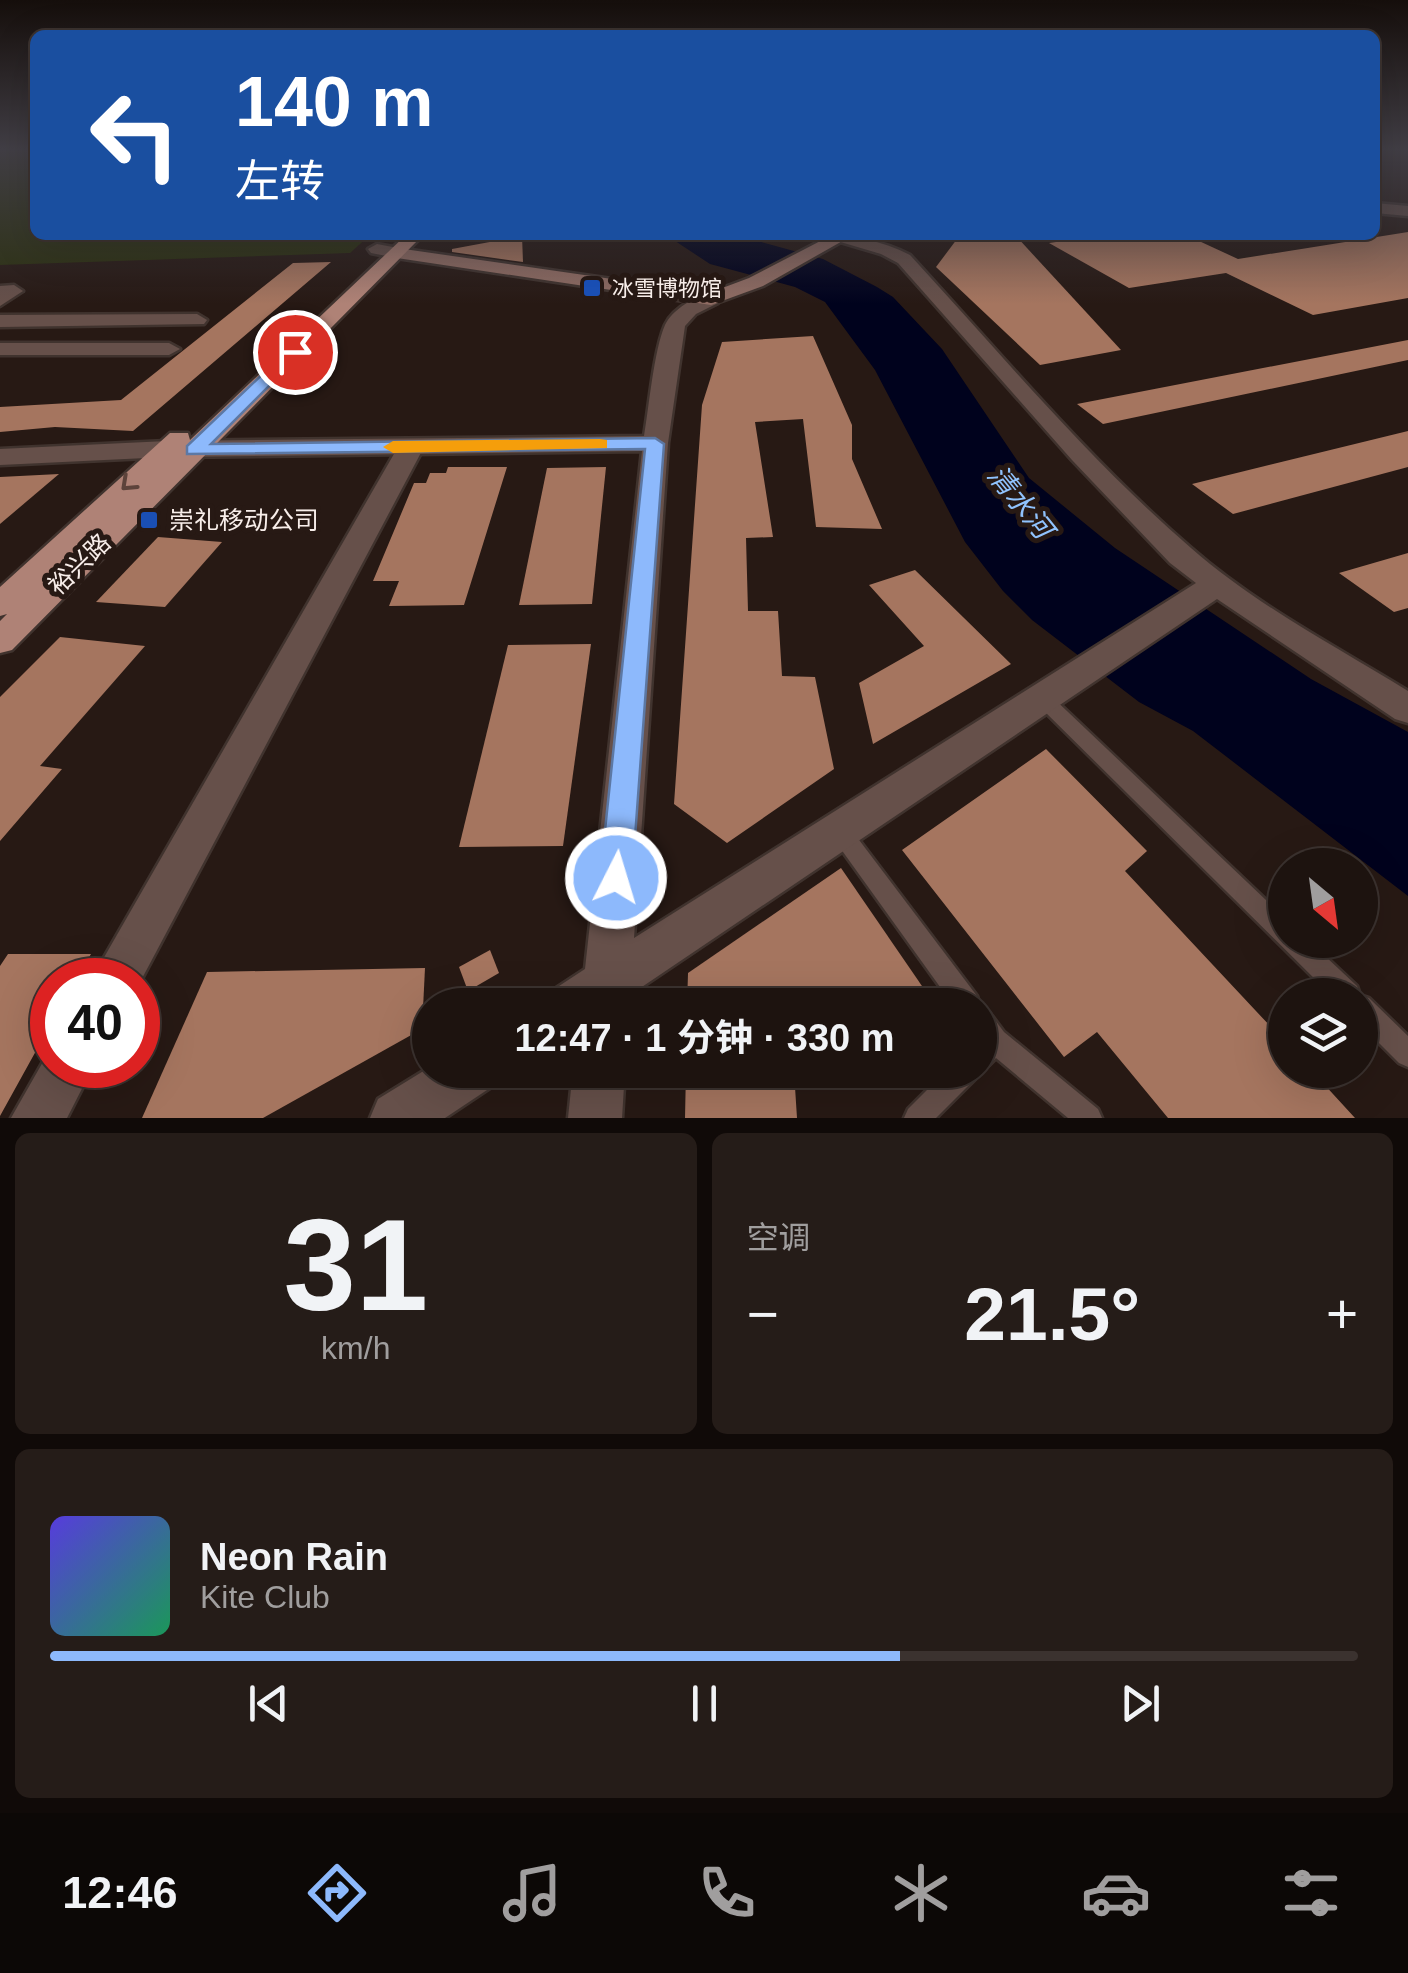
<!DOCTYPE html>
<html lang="zh">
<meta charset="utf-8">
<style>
:root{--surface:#1d130f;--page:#251c18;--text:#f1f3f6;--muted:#a09e9e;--line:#3b322f;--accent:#8db9fc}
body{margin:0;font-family:Arial,"Noto Sans SC",sans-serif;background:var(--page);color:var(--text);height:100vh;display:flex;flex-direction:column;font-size:38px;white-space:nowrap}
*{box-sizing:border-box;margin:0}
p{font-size:32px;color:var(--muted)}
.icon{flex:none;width:55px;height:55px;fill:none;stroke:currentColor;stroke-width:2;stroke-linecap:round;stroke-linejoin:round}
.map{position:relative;height:1118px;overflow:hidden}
.side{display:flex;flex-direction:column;gap:15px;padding:15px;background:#100a08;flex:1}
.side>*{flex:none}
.hud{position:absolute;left:30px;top:30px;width:1350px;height:210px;border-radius:15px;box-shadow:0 10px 40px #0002,0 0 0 2px var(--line);background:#1a4fa0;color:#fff;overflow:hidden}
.needle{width:65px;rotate:151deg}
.fabs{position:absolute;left:1268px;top:848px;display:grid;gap:20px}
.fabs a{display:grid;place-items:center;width:110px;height:110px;border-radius:50%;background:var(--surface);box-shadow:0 10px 40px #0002,0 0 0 2px var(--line);font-size:50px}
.speed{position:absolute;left:30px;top:958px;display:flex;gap:20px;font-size:50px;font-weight:700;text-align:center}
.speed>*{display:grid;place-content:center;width:130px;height:130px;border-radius:50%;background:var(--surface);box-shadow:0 10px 40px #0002,0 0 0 2px var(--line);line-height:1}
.speed .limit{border:15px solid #d22;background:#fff;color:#111}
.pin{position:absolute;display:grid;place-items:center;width:85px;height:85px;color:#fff;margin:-42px;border:5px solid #fff;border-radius:50%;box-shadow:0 2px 10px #0007}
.me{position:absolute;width:110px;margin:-55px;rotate:5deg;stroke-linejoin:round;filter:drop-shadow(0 0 8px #0008)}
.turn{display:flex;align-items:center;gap:35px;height:210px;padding:0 40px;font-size:45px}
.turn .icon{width:130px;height:130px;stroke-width:2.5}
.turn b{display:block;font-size:70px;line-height:85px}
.big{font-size:75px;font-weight:700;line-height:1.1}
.side .card{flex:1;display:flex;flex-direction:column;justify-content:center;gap:15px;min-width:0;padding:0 35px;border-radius:15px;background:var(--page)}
.side .dial{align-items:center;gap:0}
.dial b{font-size:130px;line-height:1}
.song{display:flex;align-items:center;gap:30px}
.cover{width:120px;height:120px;border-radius:15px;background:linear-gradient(135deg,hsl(250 70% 55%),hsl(150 70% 35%))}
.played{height:10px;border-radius:5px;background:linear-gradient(90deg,var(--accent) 65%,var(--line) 65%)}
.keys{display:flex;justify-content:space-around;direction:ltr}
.heat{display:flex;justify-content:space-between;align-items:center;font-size:55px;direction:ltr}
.side .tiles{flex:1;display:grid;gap:15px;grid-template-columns:1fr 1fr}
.card:last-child{grid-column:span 2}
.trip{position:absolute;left:412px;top:988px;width:585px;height:100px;border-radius:50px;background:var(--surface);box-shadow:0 10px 40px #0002,0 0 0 2px var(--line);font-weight:700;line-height:100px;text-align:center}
.tab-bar{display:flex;height:160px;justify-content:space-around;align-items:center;background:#0c0806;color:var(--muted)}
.tab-bar .icon{width:70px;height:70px}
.tab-bar .selected{color:var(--accent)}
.tab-bar b{font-size:45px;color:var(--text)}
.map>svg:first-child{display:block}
</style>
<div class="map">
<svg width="1408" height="1118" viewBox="0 0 1408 1118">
<rect width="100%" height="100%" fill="#271914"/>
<path fill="#2c3110" d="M0 148H35V235H370L350 253 0 265Z"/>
<path fill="#00021d" d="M666 235H736L823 259 877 287 893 297 942 349 1029 478 1115 548 1311 679 1408 732V896L1193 731 1139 702 1032 620 1003 591 965 542 875 370 825 302 795 287 710 264Z"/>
<g fill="#a5755f">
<path d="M1408 232V298L1313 315 1226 273 1129 288 1049 243 1105 235H1186L1238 259Z"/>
<path d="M960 235H1015L1121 350 1040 365 936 267Z"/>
<path d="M522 236 523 262 452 252V249Z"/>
<path d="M331 262 133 431 55 427 0 432V407L121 400 293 263Z"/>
<path d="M813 336 852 425V459L882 529 816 527 803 419 755 422 773 537 746 538 748 611H778L782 676 815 677 834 769 727 843 674 804 702 405 722 342Z"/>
<path d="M1408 340V360L1103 424 1077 404Z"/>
<path d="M1408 431V467L1233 514 1192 484Z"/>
<path d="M448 467H507L464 605 389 606 399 581H373L414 483H426L430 473H446Z"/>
<path d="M606 467 592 604 519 605 547 468Z"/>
<path d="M59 474 0 524V477Z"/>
<path d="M158 537 222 542 165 607 96 602Z"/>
<path d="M1408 553V608L1394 612 1339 573Z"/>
<path d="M915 570 1011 664 873 744 859 683 924 646 869 585Z"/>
<path d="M60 637 145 646 40 766 62 769 0 841V697Z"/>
<path d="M591 644 563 846 459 847 508 645Z"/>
<path d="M1046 749 1147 851 1125 871 1285 1042V1070H1311L1355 1118H1168L1097 1032 1064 1057 902 850Z"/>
<path d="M841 868 935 1005H687L688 973Z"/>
<path d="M490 950 499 973 468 991 459 967Z"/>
<path d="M8 954H91L76 980H52V1022L0 1116V966Z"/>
<path d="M425 968 422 1029 263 1118H142L207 972Z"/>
<path d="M686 1070H821L795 1087 797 1118H685Z"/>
</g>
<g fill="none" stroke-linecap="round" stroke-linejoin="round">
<g stroke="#40332e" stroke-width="5">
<g id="service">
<path d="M1042 691 1048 693 1285 918V940H1308L1357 986 1360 995 1369 998 1408 1036V1067L1399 1063 1360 1024V995H1331L1036 703 1033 698 1036 693Z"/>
<path d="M840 822 847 824 977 996 980 1005H953L833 838 830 831 833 824Z"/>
<path d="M980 1009 989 1012 1004 1032 1098 1109 1102 1118H1068L996 1058 989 1065 980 1069Z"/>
<path d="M947 1070H979L975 1079 936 1118H904L908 1109Z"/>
</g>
</g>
<g stroke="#40332e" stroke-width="5">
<g id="minor">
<path d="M0 286 14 285 23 291 0 306Z"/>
<path d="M197 314 207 320 204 324 0 327V315Z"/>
<path d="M0 343H169L180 349 169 355H0Z"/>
<path d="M411 439 424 447 138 986V980H91L398 447Z"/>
<path d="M52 1046V1065H94L67 1118H11Z"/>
</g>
</g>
<g stroke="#40332e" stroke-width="5">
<g id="tertiary">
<path d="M1375 203 1408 206V216L1375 213Z"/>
<path d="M817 235C850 235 881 240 910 255 1001 354 1089 460 1191 548 1256 605 1335 646 1408 691V723L1395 719 1217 599 630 995 627 1005H549L556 988 585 969 642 451 167 457 0 465V449L167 441 644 436C649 407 654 350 665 325 673 308 700 292 718 295V303L696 314 685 326 668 443 634 938 1196 583 1170 563 1072 460 898 263 881 254Z"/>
<path d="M377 244 403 249 406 253 397 258 371 253 368 249Z"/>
<path d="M430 1067V1070H498L490 1088 445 1118H370L378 1099Z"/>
<path d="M573 1070H625L622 1118H568Z"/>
</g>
</g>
<g stroke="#40332e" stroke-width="5">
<path id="secondary" d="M832 235H853L763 286 711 305 397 258 388 253 397 248 709 293 749 278Z"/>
</g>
<g stroke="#40332e" stroke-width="5">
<path id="primary" d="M406 235H423L12 650 0 653V621L7 614 0 616V587L170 433H188L190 440Z"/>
</g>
<use href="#service" fill="#66504a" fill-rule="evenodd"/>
<use href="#minor" fill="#66504a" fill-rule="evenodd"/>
<use href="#tertiary" fill="#66504a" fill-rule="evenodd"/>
<use href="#secondary" fill="#8f6c63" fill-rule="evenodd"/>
<use href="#primary" fill="#af8276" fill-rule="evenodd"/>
</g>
<defs><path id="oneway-chevron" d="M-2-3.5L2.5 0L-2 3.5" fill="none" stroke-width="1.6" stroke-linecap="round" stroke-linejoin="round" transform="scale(2.5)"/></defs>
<use stroke="#5d433b" href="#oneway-chevron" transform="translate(128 484) rotate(137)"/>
<linearGradient id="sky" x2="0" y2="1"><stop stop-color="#150e0b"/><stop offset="0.49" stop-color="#413e45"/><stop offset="1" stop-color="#413e45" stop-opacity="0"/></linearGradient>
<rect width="1408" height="304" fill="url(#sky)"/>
<path fill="#8db9fc" stroke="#5c78a4" stroke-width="2.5" d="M290 348 303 352 211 444 655 438 664 444 632 878 628 889 616 893 604 889 600 878 645 449 187 454V446Z"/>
<path fill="#f59e0b" d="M600 439 607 440V448L393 453 383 447 393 441Z"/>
<g fill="#1a4fb4" stroke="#271914" stroke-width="4">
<rect x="582" y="278" width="20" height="20" rx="5"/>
<rect x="139" y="510" width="20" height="20" rx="5"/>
</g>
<g text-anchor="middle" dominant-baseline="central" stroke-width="10" stroke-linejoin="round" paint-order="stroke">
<g font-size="22" fill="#f8eeea" stroke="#271914" text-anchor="start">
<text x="612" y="288">冰雪博物馆</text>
</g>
<g font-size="25" fill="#f8eeea" stroke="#271914" text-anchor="start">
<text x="169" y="520">崇礼移动公司</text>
</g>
<g font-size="25" fill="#f8eeea" stroke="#271914">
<text transform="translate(79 564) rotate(-44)">裕兴路</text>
</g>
<g font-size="28" font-style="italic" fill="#90c3fe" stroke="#271914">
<text transform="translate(1020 502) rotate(51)">清水河</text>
</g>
</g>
</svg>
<div class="fabs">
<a><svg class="needle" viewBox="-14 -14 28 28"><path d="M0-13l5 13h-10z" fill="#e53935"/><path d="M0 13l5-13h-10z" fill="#a09e9e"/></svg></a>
<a><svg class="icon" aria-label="layers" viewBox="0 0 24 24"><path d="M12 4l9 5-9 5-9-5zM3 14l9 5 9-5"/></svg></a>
</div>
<div class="speed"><div class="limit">40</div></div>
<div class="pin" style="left:295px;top:352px;background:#d93025"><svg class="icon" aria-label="arrive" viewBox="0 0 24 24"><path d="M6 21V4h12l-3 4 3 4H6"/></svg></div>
<svg class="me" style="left:616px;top:878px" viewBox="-20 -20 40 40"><circle r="17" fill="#8db9fc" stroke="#fff" stroke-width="3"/><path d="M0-11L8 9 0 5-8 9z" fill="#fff"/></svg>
<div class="trip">12:47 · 1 分钟 · 330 m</div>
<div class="hud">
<div class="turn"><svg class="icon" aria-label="left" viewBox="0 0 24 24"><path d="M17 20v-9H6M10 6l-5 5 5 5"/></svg><div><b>140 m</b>左转</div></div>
</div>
</div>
<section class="side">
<div class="tiles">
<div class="card dial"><b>31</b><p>km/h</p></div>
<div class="card"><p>空调</p>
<div class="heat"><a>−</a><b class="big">21.5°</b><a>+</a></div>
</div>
<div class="card">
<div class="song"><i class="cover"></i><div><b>Neon Rain</b><p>Kite Club</p></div></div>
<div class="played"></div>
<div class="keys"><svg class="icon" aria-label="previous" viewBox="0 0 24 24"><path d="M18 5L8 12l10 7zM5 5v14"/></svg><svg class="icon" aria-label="pause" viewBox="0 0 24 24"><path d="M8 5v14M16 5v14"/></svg><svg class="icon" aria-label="next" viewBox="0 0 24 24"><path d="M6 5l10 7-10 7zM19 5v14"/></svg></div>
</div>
</div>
</section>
<nav class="tab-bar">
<b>12:46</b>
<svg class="icon selected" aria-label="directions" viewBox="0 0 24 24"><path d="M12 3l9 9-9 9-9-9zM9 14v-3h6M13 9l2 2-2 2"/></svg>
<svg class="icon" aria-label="music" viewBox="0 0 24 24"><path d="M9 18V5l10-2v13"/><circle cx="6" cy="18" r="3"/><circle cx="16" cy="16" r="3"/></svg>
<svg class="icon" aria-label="phone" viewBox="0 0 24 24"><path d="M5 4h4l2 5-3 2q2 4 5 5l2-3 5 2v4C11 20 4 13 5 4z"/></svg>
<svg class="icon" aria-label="climate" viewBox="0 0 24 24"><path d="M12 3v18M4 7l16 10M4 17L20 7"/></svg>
<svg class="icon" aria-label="car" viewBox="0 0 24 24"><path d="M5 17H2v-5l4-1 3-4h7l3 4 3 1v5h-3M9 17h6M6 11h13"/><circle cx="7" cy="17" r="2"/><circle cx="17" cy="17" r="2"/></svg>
<svg class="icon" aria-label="filters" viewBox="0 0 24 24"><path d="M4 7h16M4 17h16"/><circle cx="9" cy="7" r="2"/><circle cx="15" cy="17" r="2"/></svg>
</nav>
